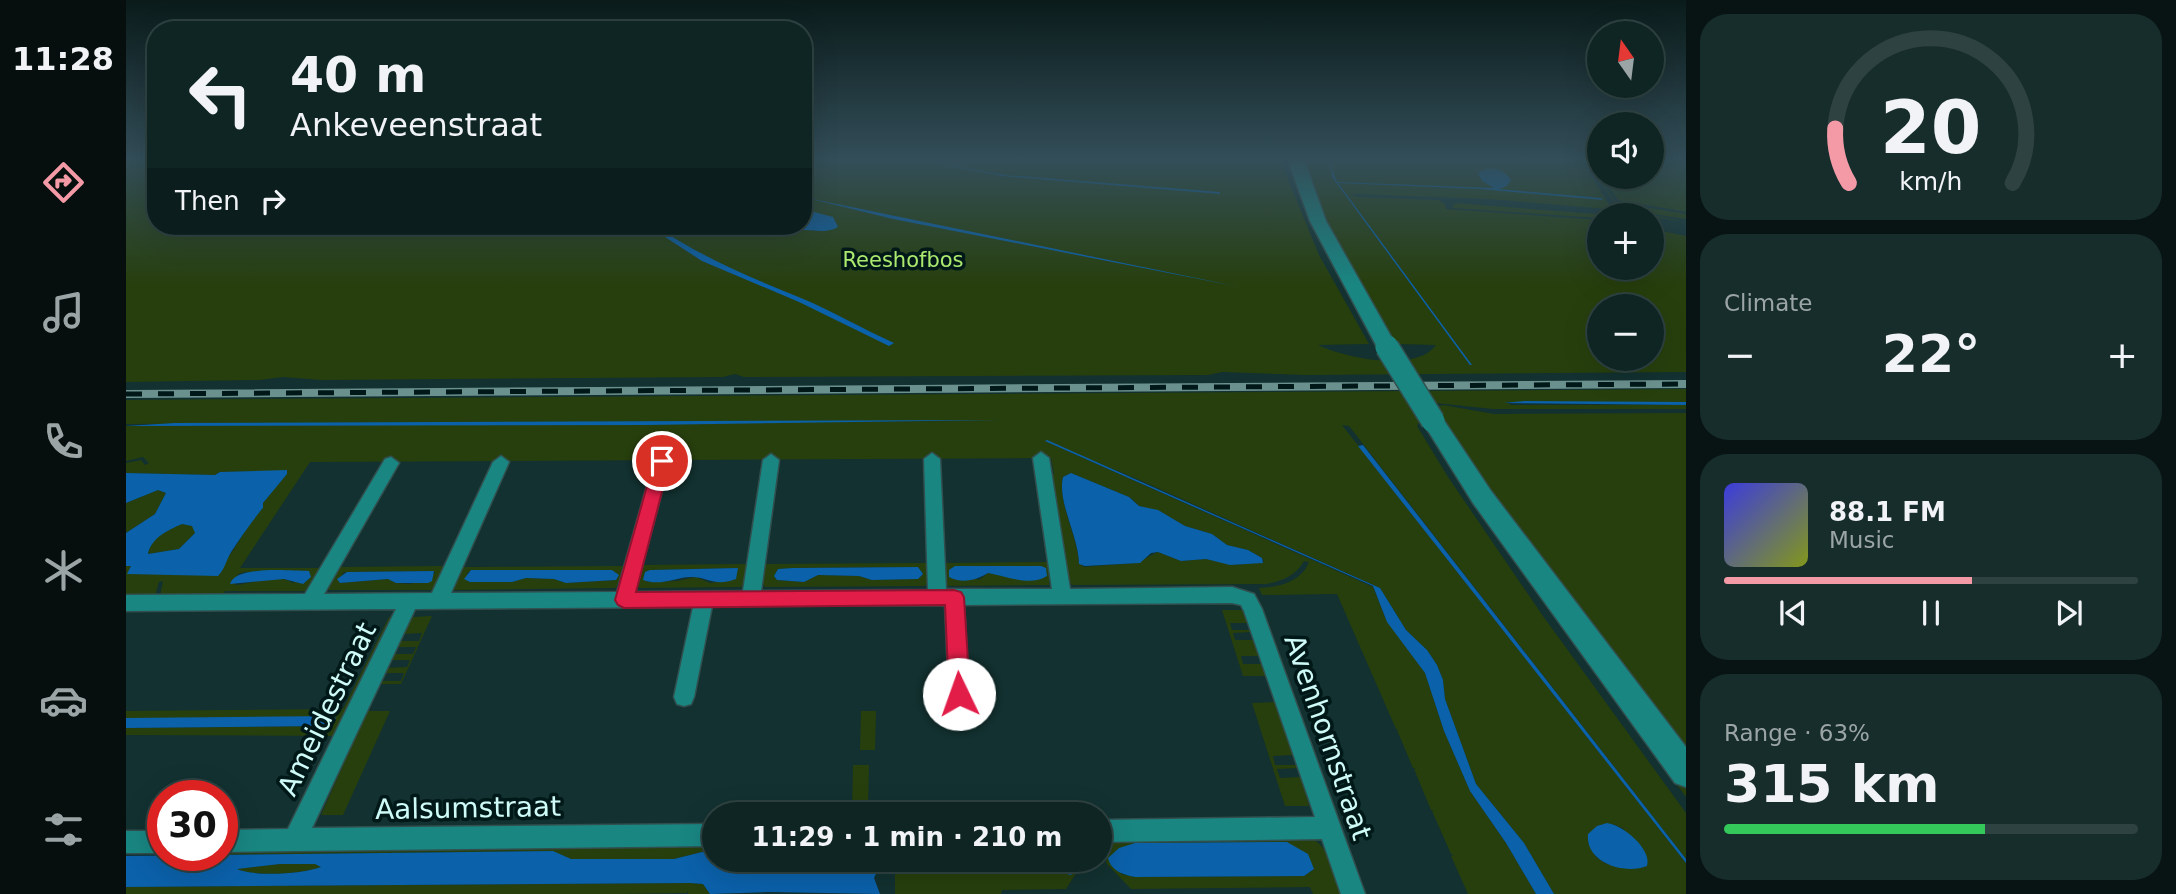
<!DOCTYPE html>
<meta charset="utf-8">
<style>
:root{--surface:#0e2524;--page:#172d2c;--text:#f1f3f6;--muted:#9ba5a6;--line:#2e4241;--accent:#f49aa6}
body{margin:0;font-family:"DejaVu Sans",sans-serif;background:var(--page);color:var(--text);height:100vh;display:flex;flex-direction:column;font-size:26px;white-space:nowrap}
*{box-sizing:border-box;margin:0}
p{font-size:23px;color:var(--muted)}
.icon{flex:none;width:38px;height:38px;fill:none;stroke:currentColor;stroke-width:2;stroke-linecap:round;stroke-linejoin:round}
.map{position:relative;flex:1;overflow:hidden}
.panel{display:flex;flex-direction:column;gap:14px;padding:14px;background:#081414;width:490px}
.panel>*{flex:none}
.guide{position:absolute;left:21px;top:21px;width:665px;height:214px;border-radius:28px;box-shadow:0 7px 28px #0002,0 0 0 2px var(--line);background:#0e2524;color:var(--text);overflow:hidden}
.needle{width:46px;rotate:346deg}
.controls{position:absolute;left:1461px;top:21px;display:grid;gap:14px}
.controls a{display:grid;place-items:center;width:77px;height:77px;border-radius:50%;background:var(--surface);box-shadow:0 7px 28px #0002,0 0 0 2px var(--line);font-size:35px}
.speed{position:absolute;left:21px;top:780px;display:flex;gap:14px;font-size:35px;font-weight:700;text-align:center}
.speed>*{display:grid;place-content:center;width:91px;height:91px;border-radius:50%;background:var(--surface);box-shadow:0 7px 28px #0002,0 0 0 2px var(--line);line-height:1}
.speed .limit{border:10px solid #d22;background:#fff;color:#111}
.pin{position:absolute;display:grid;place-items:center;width:60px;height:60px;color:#fff;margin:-30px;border:4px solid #fff;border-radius:50%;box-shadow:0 2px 7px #0007}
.me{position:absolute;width:77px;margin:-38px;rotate:357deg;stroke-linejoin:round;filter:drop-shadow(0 0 5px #0008)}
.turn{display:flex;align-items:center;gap:24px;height:147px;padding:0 28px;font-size:32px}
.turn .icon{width:91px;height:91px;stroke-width:2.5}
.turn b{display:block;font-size:49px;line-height:60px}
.then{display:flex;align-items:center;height:66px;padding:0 28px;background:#0003;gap:14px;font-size:26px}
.big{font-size:52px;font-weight:800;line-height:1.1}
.panel .widget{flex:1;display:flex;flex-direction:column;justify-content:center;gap:10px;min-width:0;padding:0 24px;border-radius:28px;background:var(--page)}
.panel .dial{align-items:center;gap:0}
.dial svg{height:182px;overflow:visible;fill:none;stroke:var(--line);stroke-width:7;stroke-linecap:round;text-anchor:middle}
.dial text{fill:var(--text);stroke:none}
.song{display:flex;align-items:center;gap:21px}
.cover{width:84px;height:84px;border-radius:10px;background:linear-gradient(135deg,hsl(240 70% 55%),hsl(70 70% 35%))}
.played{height:7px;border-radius:4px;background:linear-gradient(90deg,var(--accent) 60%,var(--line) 60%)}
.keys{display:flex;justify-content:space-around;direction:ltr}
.heat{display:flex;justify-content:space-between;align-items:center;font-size:38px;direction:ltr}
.charge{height:10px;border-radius:5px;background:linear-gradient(90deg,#34c759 63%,var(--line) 0)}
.trip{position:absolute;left:576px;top:802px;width:410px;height:70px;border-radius:35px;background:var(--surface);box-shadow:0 7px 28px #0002,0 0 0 2px var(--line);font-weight:800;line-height:70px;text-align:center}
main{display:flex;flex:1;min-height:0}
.tabs{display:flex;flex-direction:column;width:126px;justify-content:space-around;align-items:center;background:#060f0e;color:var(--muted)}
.tabs .icon{width:49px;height:49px}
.tabs .active{color:var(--accent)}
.tabs b{font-size:32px;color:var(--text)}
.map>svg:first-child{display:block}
</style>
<main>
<nav class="tabs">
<b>11:28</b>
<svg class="icon active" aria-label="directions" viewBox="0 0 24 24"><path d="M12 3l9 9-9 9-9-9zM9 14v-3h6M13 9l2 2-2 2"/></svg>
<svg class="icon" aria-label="music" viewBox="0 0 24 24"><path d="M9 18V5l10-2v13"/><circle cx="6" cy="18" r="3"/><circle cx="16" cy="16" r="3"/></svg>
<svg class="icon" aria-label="phone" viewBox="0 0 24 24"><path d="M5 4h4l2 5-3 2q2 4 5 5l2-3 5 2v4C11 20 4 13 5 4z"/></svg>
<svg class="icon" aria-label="climate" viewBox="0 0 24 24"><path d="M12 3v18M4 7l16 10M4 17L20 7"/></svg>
<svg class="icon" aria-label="car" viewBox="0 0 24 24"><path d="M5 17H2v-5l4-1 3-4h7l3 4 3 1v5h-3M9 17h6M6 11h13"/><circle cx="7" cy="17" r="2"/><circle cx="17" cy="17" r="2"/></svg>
<svg class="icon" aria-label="filters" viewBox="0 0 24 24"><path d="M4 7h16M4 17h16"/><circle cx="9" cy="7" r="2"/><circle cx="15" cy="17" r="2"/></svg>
</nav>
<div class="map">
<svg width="1560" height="894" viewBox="0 0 1560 894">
<rect width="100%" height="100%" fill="#123130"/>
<g fill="#273f0d" fill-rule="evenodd">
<path d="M0 160H30V226H677V160H1154L1193 255 1243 344 1192 345C1219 358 1290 373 1310 345L1271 344 1269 347C1235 286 1200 227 1177 160H1203L1206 177 1344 365 1207 178 1206 160H1455L1484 206 1483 209 1363 199 1223 194 1232 197 1312 200 1319 204 1320 209 1473 220 1474 268H1526V229L1560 236V372L1180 375 1096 372 1082 375 618 377 609 374 597 377 195 380 157 377 133 380 0 382ZM1474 306H1526V359H1474Z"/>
<path d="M1460 160H1463L1489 202 1560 214V219L1507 211 1560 222 1502 213 1492 208Z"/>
<path d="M1526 160H1560V212L1492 200 1476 177H1526Z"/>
<path d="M1329 203 1483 215H1474L1473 218 1326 208Z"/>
<path d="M1560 389V402H1380L1385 405H1560V409H1367L1309 403 1311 407 1317 405 1368 414 1560 413V757L1405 549 1324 434 1312 407 1287 408 1517 733 1560 788V797L1386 559 1294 421 1291 426 1322 477 1417 616 1560 813V859L1223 426 1216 425 1560 863V894H1428L1398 843 1350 784 1319 699 1317 680 1311 665 1301 650 1280 630 1254 588 1016 481 919 441 1247 587 1259 617 1299 673 1318 731 1344 791 1380 843 1410 894H1342L1325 856 1328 855 1325 854 1306 811 1308 810H1305L1288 769 1290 768H1287L1271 730H1273L1270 729 1211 594 1136 595 1133 588C1153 587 1175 582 1183 562L1178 561C1170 576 1156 581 1140 584L946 585 941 579 923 474H928L925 458 184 462 114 568H195L179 591H99L96 595 34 596 37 581 33 582 29 596H0V566H5L2 574 103 556C115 540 123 521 137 508V503L161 471 94 472 89 475 0 473V463L15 460 19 465 23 463 17 457 0 461V426L875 421 0 424V400ZM945 473 1005 498 1013 506 1035 512 1059 526 1086 534 1101 545 1122 550 1136 558 1138 562 1107 565 1080 559 1055 561 1032 552 1010 563 958 567 953 563C952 538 931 501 937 477ZM183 571 167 583C152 572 126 584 109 585L112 574 118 572ZM1487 824 1498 829 1480 864 1470 857 1462 843Z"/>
<path d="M32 490 40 493 29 514 0 533V503Z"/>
<path d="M56 524 67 526 69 533 53 549 22 554C25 537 41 530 56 524Z"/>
<path d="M924 562 923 585 822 586 819 583V563ZM915 566 872 574 862 573 853 580 825 567Z"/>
<path d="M803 563V580L799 586 639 587 635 581 638 564ZM792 567 797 574 792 579 746 580 733 576 692 575 678 582 651 580 648 576 652 569 667 568Z"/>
<path d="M621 564 620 581 615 587 513 588 511 582 515 565ZM611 568 610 579 584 583 570 577 551 581 521 582 524 570Z"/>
<path d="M320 566 312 584 305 590H203L202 588 212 567ZM308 571 309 573 284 584 270 583 263 579 214 583 217 572H221Z"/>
<path d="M499 566 490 588 327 590 326 587 337 567ZM346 570H485L490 580 440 583 428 579 399 578 386 582H344L341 573Z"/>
<path d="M1096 610H1116L1122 623H1104L1106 630H1125L1126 632 1107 633 1109 640H1128L1134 656H1115L1117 664H1136L1140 676H1117Z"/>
<path d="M268 616 210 736 0 735V728L197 726 0 718V711L217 709 263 617Z"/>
<path d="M306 616 275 684H254L255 681H275L278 673H259L261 668 281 667 284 660H265L268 654H287L290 647H271L274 641H293L296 633 277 634 287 617Z"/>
<path d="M1149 702 1168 755 1147 756 1149 765H1171L1172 768 1151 769 1154 778 1175 777 1183 806H1159L1126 703Z"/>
<path d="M241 711H264L217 815H195Z"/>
<path d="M735 711H750L749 750H734Z"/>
<path d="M727 765H743L742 810H726Z"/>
<path d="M1185 838C1205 848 1208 875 1215 894H1187L1184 887 1005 889 980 863 982 841ZM993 848 1181 854 1188 869 1178 876 1009 877 995 874Z"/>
<path d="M588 845V849L548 859H445L426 851 96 855V849Z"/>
<path d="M769 859H774L779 867 911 866 945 875 953 863V859L956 864 940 889 876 890 875 894H769Z"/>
<path d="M154 864H189L196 867C171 874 134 877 109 869Z"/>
<path d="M564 883 577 884 584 894H562V890L561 893 491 894H0V887Z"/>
</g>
<g fill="#0b61aa" fill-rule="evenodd">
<path d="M793 160 880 175 1094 192V194L876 176Z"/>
<path d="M1203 160 1211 182 1368 188 1356 181 1352 173C1363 165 1378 168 1385 180L1381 186 1373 189 1475 198 1477 200 1353 189 1212 183 1346 365H1344L1206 177Z"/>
<path d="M677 197 1114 287 767 219Z"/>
<path d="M677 209 707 217 712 227C695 237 679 223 659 236L652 229 634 230 631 226H677Z"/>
<path d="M522 226H529C576 257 623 277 675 298 706 311 737 329 768 343L763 346 673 302 576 261Z"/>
<path d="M1399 401 1560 402V405L1378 403Z"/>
<path d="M875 420 520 425 0 426 49 423Z"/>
<path d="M921 440 1254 588 1280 630 1301 650 1311 665 1317 680 1319 699 1350 784 1398 843 1428 894H1410L1380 843 1344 791 1318 731 1299 673 1261 622 1247 586 919 441Z"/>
<path d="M1237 445 1560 859V863L1232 446Z"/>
<path d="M161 470V474L137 503V508C132 513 106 549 103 556 99 564 99 568 92 576L1 574 5 566H0V533L29 514 40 493 32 490 0 503V473L89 475 94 472ZM56 524 66 526 69 533 53 549 22 554C25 538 42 530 56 524Z"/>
<path d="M945 473 1003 497 1013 506 1032 510 1059 526 1086 534 1101 545 1122 550 1136 558 1137 563 1104 565 1080 559 1055 561 1032 552 1025 553 1014 563 959 566 953 564C953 537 931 502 937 477Z"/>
<path d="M829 566H915L920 568 921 576C904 587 880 576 862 573 851 580 836 584 823 577V570Z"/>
<path d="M792 567 797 574 792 579 746 580 733 576 692 575 678 582 651 580 648 576 652 569 667 568Z"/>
<path d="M612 568 610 579C589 587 584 578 567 577 552 576 535 587 517 580L519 572 524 570Z"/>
<path d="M345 570H486L493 575 490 580 440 583 428 579 400 578 386 582H344L338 579Z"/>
<path d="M183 571 185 577 177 584 158 579 104 584C110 565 165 571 183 571Z"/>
<path d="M308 571 306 581 302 583H270L262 579 214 583 211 579 221 572Z"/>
<path d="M205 716 210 718 207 724 197 726 0 728V718Z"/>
<path d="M1481 823C1497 825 1526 849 1521 866 1499 875 1459 863 1462 834L1471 826Z"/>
<path d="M1161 842 1182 854 1188 869 1178 876 1009 877C998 875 985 871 982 858L993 848 1009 843Z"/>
<path d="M588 849V859H757L748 878 754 894 643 892 584 894 577 884 564 883 0 887V856L427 851 445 859H548ZM154 864H189L195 867C176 874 130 877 111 869Z"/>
<path d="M774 859H953V863L945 875 911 866 779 867Z"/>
</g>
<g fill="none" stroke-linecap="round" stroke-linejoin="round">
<g stroke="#314f4e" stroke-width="3">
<g id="minor">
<path d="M915 452 923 458 944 589 1106 587 1128 594 1136 609 1239 894H1215L1196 839 973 842V820L1189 817 1118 611 1115 605 1106 603 838 605 843 694 840 701 833 703 826 701 823 694 819 605 586 606 568 697 565 704 558 706 551 704 548 697 567 607 289 609 186 828 588 824V846L96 852V830L162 829 270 609 0 611V595L179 594 259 459 265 457 273 463 198 594 306 593 367 462 375 456 383 462 325 593 491 592 528 461 536 455 544 461 509 592 617 591 637 460 645 454 653 460 635 591 802 590 798 459 806 453 814 459 820 589H926L907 458Z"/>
<rect x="0" y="831" width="37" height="22"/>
</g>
</g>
<g stroke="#314f4e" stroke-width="3">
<g id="secondary">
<path d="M1162 160H1178L1200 221 1271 347 1268 351H1254L1251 347 1184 221Z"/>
<path d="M1307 413 1315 416 1365 491 1560 747V787L1549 783 1347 503 1296 421 1299 416Z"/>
</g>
</g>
<use href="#minor" fill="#198682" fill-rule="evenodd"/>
<use href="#secondary" fill="#198682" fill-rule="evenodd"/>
<g stroke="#6b918f" stroke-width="8">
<path id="rail" d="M0 394 1560 384"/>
</g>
<use href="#rail" stroke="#001918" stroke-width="5" stroke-dasharray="16" stroke-linecap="butt"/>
<g stroke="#314f4e" stroke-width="26" stroke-linecap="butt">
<path id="secondary-bridge" d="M1261 347 1307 421"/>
</g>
<use href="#secondary-bridge" stroke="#198682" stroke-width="23"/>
</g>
<linearGradient id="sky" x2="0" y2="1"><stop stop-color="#0a1b1a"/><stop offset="0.56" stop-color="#334e59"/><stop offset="1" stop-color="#334e59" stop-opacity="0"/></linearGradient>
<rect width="1560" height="285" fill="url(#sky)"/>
<path fill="#e11d48" stroke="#92132f" stroke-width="2" d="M536 455 544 461 510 592 828 590 835 592 838 597 844 694 841 701 833 704 826 701 823 694 819 605 498 608 492 605 489 600 528 461Z"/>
<g text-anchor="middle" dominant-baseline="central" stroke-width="7" stroke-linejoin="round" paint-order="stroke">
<g font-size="21" fill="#abea6e" stroke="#001918">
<text x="777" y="260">Reeshofbos</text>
</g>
<g font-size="28" fill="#cefaf7" stroke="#001918">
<text transform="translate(201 709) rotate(-64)">Ameidestraat</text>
<text transform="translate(1202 737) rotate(71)">Avenhornstraat</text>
<text transform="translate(342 808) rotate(-1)">Aalsumstraat</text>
</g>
</g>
</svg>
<div class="controls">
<a><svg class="needle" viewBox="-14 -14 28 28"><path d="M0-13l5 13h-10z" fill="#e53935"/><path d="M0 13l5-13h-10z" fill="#9ba5a6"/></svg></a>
<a><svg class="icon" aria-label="sound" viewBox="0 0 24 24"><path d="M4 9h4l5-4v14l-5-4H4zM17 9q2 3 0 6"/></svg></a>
<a>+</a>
<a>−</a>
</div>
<div class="speed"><div class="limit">30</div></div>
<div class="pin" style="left:536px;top:461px;background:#d93025"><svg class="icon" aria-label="arrive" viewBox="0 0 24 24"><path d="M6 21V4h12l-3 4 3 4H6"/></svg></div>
<svg class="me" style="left:833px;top:694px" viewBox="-20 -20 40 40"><circle r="19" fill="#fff"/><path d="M0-13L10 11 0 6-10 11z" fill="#e11d48"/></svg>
<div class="trip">11:29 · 1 min · 210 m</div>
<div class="guide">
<div class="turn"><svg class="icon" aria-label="left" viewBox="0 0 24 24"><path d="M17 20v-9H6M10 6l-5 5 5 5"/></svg><div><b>40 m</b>Ankeveenstraat</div></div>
<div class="then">Then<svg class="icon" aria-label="right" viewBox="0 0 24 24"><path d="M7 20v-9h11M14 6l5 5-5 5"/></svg></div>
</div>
</div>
<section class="panel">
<div class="widget dial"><svg viewBox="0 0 100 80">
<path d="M14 69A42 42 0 1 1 86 69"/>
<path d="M14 69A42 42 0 0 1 8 45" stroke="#f49aa6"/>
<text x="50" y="56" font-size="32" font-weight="700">20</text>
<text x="50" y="72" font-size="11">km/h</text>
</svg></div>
<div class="widget"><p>Climate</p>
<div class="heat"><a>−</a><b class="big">22°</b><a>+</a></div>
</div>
<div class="widget">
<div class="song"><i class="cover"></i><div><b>88.1 FM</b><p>Music</p></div></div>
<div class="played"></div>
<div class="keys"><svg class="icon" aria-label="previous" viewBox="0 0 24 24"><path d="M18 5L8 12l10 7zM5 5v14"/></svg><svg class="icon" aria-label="pause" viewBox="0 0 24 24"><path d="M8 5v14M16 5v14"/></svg><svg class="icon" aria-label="next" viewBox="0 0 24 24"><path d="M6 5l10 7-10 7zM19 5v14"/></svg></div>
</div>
<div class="widget"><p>Range · 63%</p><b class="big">315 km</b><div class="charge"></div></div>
</section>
</main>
